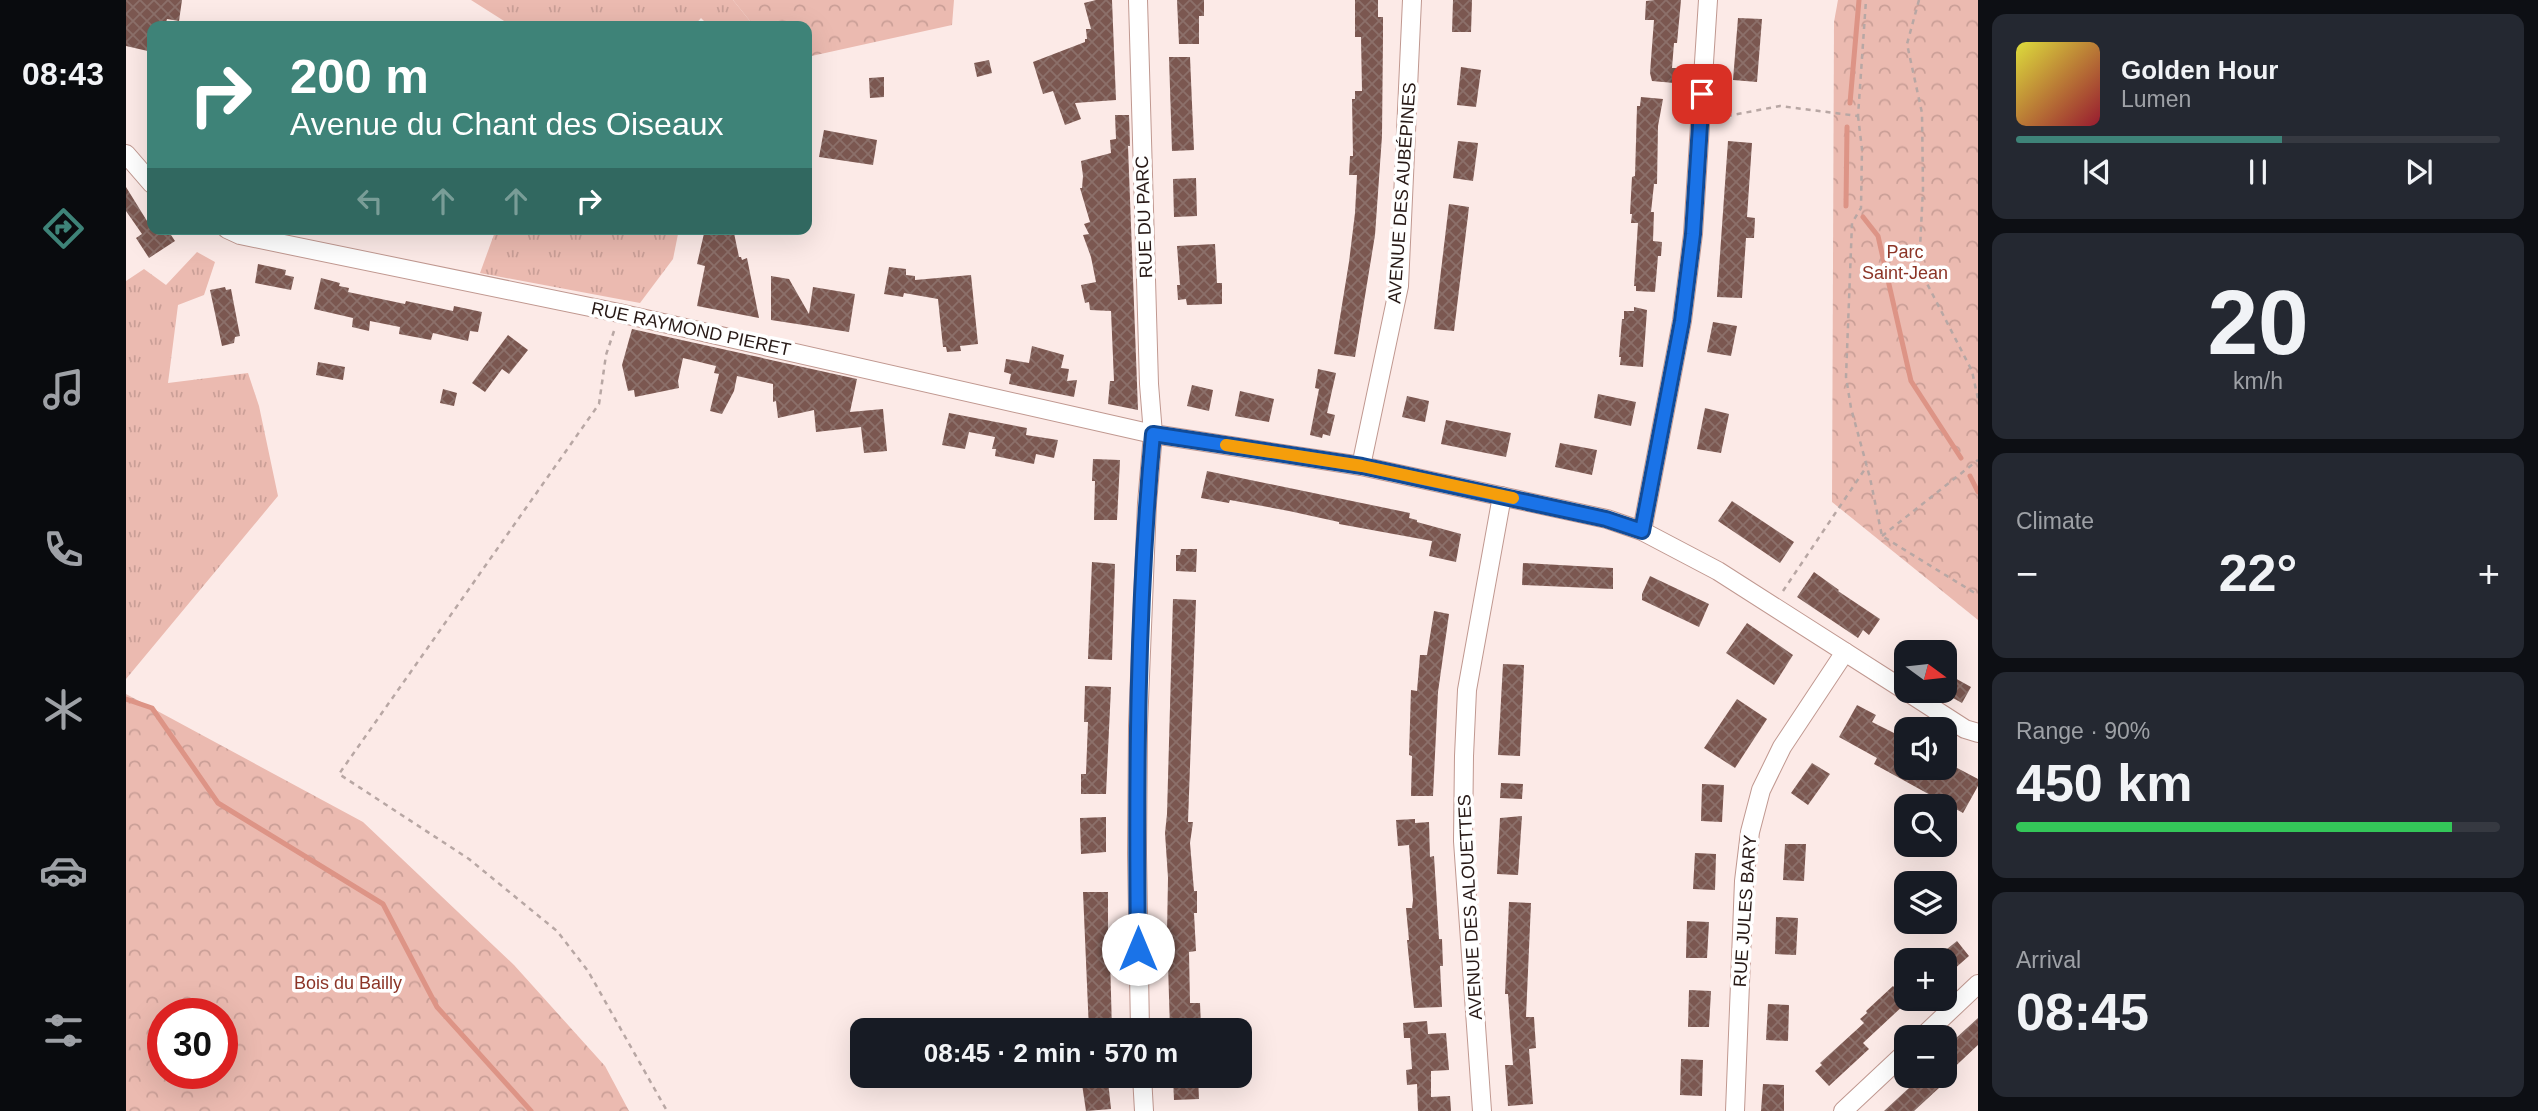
<!DOCTYPE html>
<meta charset="utf-8">
<style>
:root{--surface:#171b24;--page:#242831;--text:#f1f3f6;--muted:#9ea1a6;--line:#363941;--accent:#3e8378}
body{margin:0;font-family:Helvetica,sans-serif;background:var(--page);color:var(--text);height:100vh;display:flex;flex-direction:column;font-size:26px;white-space:nowrap}
*{box-sizing:border-box;margin:0}
p{font-size:23px;color:var(--muted)}
.icon{flex:none;width:38px;height:38px;fill:none;stroke:currentColor;stroke-width:2;stroke-linecap:round;stroke-linejoin:round}
.map{position:relative;flex:1;overflow:hidden}
.details{display:flex;flex-direction:column;gap:14px;padding:14px;background:#0d0f14;width:560px}
.details>*{flex:none}
.banner{position:absolute;left:21px;top:21px;width:665px;height:214px;border-radius:14px;box-shadow:0 7px 28px #0002;background:#3e8378;color:#fff;overflow:hidden}
.needle{width:46px;rotate:105deg}
.buttons{position:absolute;left:1768px;top:640px;display:grid;gap:14px}
.buttons a{display:grid;place-items:center;width:63px;height:63px;border-radius:14px;background:var(--surface);box-shadow:0 7px 28px #0002;font-size:35px}
.speed{position:absolute;left:21px;top:998px;display:flex;gap:14px;font-size:35px;font-weight:700;text-align:center}
.speed>*{display:grid;place-content:center;width:91px;height:91px;border-radius:50%;background:var(--surface);box-shadow:0 7px 28px #0002;line-height:1}
.speed .limit{border:10px solid #d22;background:#fff;color:#111}
.pin{position:absolute;display:grid;place-items:center;width:60px;height:60px;color:#fff;margin:-30px;border-radius:14px;box-shadow:0 4px 10px #0006}
.me{position:absolute;width:77px;margin:-38px;rotate:0deg;stroke-linejoin:round;filter:drop-shadow(0 0 5px #0008)}
.turn{display:flex;align-items:center;gap:24px;height:147px;padding:0 28px;font-size:32px}
.turn .icon{width:91px;height:91px;stroke-width:2.5}
.turn b{display:block;font-size:49px;line-height:60px}
.lanes{display:flex;align-items:center;height:66px;padding:0 28px;background:#0003;justify-content:center;gap:35px;direction:ltr}
.lanes .off{opacity:.35}
.big{font-size:52px;font-weight:700;line-height:1.1}
.details .card{flex:1;display:flex;flex-direction:column;justify-content:center;gap:10px;min-width:0;padding:0 24px;border-radius:14px;background:var(--page)}
.details .dial{align-items:center;gap:0}
.dial b{font-size:91px;line-height:1}
.song{display:flex;align-items:center;gap:21px}
.cover{width:84px;height:84px;border-radius:10px;background:linear-gradient(135deg,hsl(60 70% 55%),hsl(350 70% 35%))}
.played{height:7px;border-radius:4px;background:linear-gradient(90deg,var(--accent) 55%,var(--line) 55%)}
.keys{display:flex;justify-content:space-around;direction:ltr}
.heat{display:flex;justify-content:space-between;align-items:center;font-size:38px;direction:ltr}
.charge{height:10px;border-radius:5px;background:linear-gradient(90deg,#34c759 90%,var(--line) 0)}
.trip{position:absolute;left:724px;top:1018px;width:402px;height:70px;border-radius:14px;background:var(--surface);box-shadow:0 7px 28px #0002;font-weight:700;line-height:70px;text-align:center}
main{display:flex;flex:1;min-height:0}
.menu{display:flex;flex-direction:column;width:126px;justify-content:space-around;align-items:center;background:#090b0e;color:var(--muted)}
.menu .icon{width:49px;height:49px}
.menu .current{color:var(--accent)}
.menu b{font-size:32px;color:var(--text)}
.map>svg:first-child{display:block}
</style>
<main>
<nav class="menu">
<b>08:43</b>
<svg class="icon current" aria-label="directions" viewBox="0 0 24 24"><path d="M12 3l9 9-9 9-9-9zM9 14v-3h6M13 9l2 2-2 2"/></svg>
<svg class="icon" aria-label="music" viewBox="0 0 24 24"><path d="M9 18V5l10-2v13"/><circle cx="6" cy="18" r="3"/><circle cx="16" cy="16" r="3"/></svg>
<svg class="icon" aria-label="phone" viewBox="0 0 24 24"><path d="M5 4h4l2 5-3 2q2 4 5 5l2-3 5 2v4C11 20 4 13 5 4z"/></svg>
<svg class="icon" aria-label="climate" viewBox="0 0 24 24"><path d="M12 3v18M4 7l16 10M4 17L20 7"/></svg>
<svg class="icon" aria-label="car" viewBox="0 0 24 24"><path d="M5 17H2v-5l4-1 3-4h7l3 4 3 1v5h-3M9 17h6M6 11h13"/><circle cx="7" cy="17" r="2"/><circle cx="17" cy="17" r="2"/></svg>
<svg class="icon" aria-label="filters" viewBox="0 0 24 24"><path d="M4 7h16M4 17h16"/><circle cx="9" cy="7" r="2"/><circle cx="15" cy="17" r="2"/></svg>
</nav>
<div class="map">
<svg width="1852" height="1111" viewBox="0 0 1852 1111">
<defs>
<pattern id="grass-tufts" width="24" height="20" patternUnits="userSpaceOnUse" patternTransform="scale(1.75)"><rect width="24" height="20" fill="#ebbab0"/><path d="M3 7l-1-3M5 7V3M7 7l1-3M15 17l-1-3M17 17v-4M19 17l1-3" fill="none" stroke="#ca9f97"/></pattern>
<pattern id="forest-crowns" width="20" height="18" patternUnits="userSpaceOnUse" patternTransform="scale(1.75)"><rect width="20" height="18" fill="#ebbab0"/><path d="M2 6a3 3 0 1 1 6 0M12 15a3 3 0 1 1 6 0" fill="none" stroke="#ca9f97"/></pattern>
<pattern id="building-cross-hatch" width="8" height="8" patternUnits="userSpaceOnUse" patternTransform="scale(1.75)"><rect width="8" height="8" fill="#7b5750"/><path d="M0 0l8 8M0 8l8-8" fill="none" stroke="#8c706a"/></pattern>
</defs>
<rect width="100%" height="100%" fill="#fceae7"/>
<g fill="url(#grass-tufts)">
<path d="M345 0H607L628 26H583L575 18 568 26H386Z"/>
<path d="M370 229H553L547 259 514 303 354 273Z"/>
<path d="M71 252 89 262 78 295 52 305 42 383 122 373 133 406 152 496 0 679V281L18 269 40 285Z"/>
</g>
<g fill="url(#forest-crowns)" fill-rule="evenodd">
<path d="M607 0H828L826 25 681 57V26H628Z"/>
<path d="M1712 0H1852V620L1706 502 1708 22Z"/>
<path d="M0 694 237 822 388 965 479 1066 503 1111H0ZM37 1013H96V1073H37Z"/>
</g>
<g fill="none" stroke-linecap="round" stroke-linejoin="round">
<g stroke="#dd9486" stroke-width="5">
<path d="M1724 103 1733 0"/>
<path d="M1720 206 1721 127"/>
<path d="M1737 217 1752 236 1785 381 1835 458"/>
<path d="M1844 476 1852 492"/>
<path d="M0 699 26 708 92 803 257 904 311 1007 405 1111"/>
</g>
</g>
<g fill="url(#building-cross-hatch)">
<path d="M0 0H56L53 21 41 19 39 26H26V52L0 46Z"/>
<path d="M970 0H986L990 100 949 103 955 119 939 125 927 91 917 94 907 62 959 42V39H961L960 29H965L958 3Z"/>
<path d="M1051 0H1078V16H1073V44H1053Z"/>
<path d="M1229 0H1252V17H1257V37L1256 136 1249 235 1229 357 1208 354 1223 262 1229 213 1231 175H1223L1224 156H1227L1226 99H1229V91H1236L1235 37H1229Z"/>
<path d="M1327 0H1346L1345 32H1326Z"/>
<path d="M1529 0H1555L1551 43H1548L1546 68H1550L1548 83 1526 81 1524 73 1528 20H1519L1520 1Z"/>
<path d="M1612 18 1636 19 1631 82 1607 80Z"/>
<path d="M1043 57H1064L1068 150 1046 151Z"/>
<path d="M863 60 866 73 851 77 848 63Z"/>
<path d="M1335 67 1355 70 1350 107 1331 105Z"/>
<path d="M758 77V97L744 98 743 78Z"/>
<path d="M1515 97 1537 99 1532 126 1531 184H1528L1525 212H1528L1527 241 1536 242 1535 256H1532L1529 292 1510 291V286H1508L1512 223H1505L1506 214H1504L1506 177 1509 176 1511 106H1514Z"/>
<path d="M989 115H1003L1004 146H1002L1012 410 982 404 984 381H988L985 311 964 310 963 302 959 303 955 285 970 282 965 257 957 235 963 234 958 224 964 222 954 188H956L957 176 955 161 985 153 984 140 990 139Z"/>
<path d="M698 130 751 140 747 165 693 157Z"/>
<path d="M1332 141 1352 143 1347 181 1327 178Z"/>
<path d="M1602 141 1626 143 1621 217 1629 218 1628 238H1620L1616 298 1591 297Z"/>
<path d="M1070 178 1071 216 1048 217 1047 179Z"/>
<path d="M0 187 26 229H41L49 241 23 258 10 238 16 234 0 211Z"/>
<path d="M1323 204 1343 207 1328 331 1308 329Z"/>
<path d="M579 229H600L608 233 613 257H615L616 260 621 258 633 318 571 306 579 266 571 264Z"/>
<path d="M1089 244 1091 283H1096V304L1061 305 1060 299 1052 300 1051 285H1054L1051 246Z"/>
<path d="M132 264 160 270 159 275 168 277 165 290 129 283Z"/>
<path d="M763 267 780 269V275L789 276V280L845 275 852 344 834 346 835 351 821 352 820 347H817L812 299 778 293 777 297 758 294Z"/>
<path d="M645 276 663 279 683 314 687 287 729 294 723 332 645 320Z"/>
<path d="M195 278 214 283 213 286 223 288 222 292 279 304 280 301 327 311 328 306 356 312 352 332 344 331 342 341 307 333 305 340 273 334 274 327 244 321 243 331 226 327 227 318 188 309Z"/>
<path d="M99 287 100 290 105 289 114 336 109 337 108 343 96 346 84 290Z"/>
<path d="M1508 307 1521 310 1517 367 1494 365 1495 357H1493L1496 319H1498V311H1508Z"/>
<path d="M1587 322 1611 326 1605 356 1581 352Z"/>
<path d="M506 329 731 379 724 412 757 409 761 451 738 453 735 427 690 432 688 410 652 418 650 401 647 402V384L611 376 608 391 596 414 584 411 593 374 588 373 590 366 557 358 552 381 553 388 509 397 508 390 502 391 496 365Z"/>
<path d="M382 335 402 350 383 374 376 369 359 392 346 383Z"/>
<path d="M906 346 938 355 935 368 943 369 941 381 951 380 948 397 883 384 885 374 878 372 880 359 903 363Z"/>
<path d="M192 362 219 367 217 380 190 375Z"/>
<path d="M1192 369 1210 373 1201 413 1209 415 1204 436 1197 434 1196 438 1184 435 1193 389 1189 388Z"/>
<path d="M1066 385 1087 390 1083 411 1061 406Z"/>
<path d="M317 389 331 393 328 406 314 403Z"/>
<path d="M1114 391 1148 399 1143 422 1109 416Z"/>
<path d="M1472 394 1510 402 1505 426 1468 418Z"/>
<path d="M1281 396 1303 401 1299 422 1276 417Z"/>
<path d="M1579 408 1603 414 1595 453 1571 449Z"/>
<path d="M823 413 901 428 900 435 932 440 928 458 910 454 908 464 869 456 870 449H866L869 437 843 432 839 449 816 445Z"/>
<path d="M1320 420 1385 433 1380 457 1315 444Z"/>
<path d="M1434 443 1471 450 1466 475 1429 467Z"/>
<path d="M967 459 994 460 991 520H968L969 481H966Z"/>
<path d="M1081 471 1284 513 1283 518 1291 520V522L1335 534 1330 562 1303 556 1306 541 1213 524V522L1163 511 1104 500 1103 503 1075 498Z"/>
<path d="M1606 501 1668 542 1654 563 1592 521Z"/>
<path d="M1055 549H1071L1070 572 1050 571V555H1054Z"/>
<path d="M966 562 989 564 986 660 962 659Z"/>
<path d="M1397 563 1487 568V589L1396 585Z"/>
<path d="M1688 572 1713 590 1712 591 1754 619 1743 635 1737 630 1732 638 1671 597Z"/>
<path d="M1524 576 1583 604 1573 627 1516 600V594Z"/>
<path d="M1047 599 1070 600 1062 822H1067L1064 843 1068 891H1071V913H1068L1070 951 1063 952 1064 1003H1074L1075 1027 1044 1029 1041 932 1042 878 1039 833 1041 814Z"/>
<path d="M1308 611 1323 614 1312 692 1307 796H1285L1286 756 1283 755 1285 690 1291 691 1294 655H1301Z"/>
<path d="M1621 623 1667 655 1648 685 1600 653Z"/>
<path d="M1377 664 1398 665 1394 756 1372 755Z"/>
<path d="M1818 672 1845 687 1836 703 1818 693Z"/>
<path d="M959 686 985 687 980 794H955V774H960L962 722H958Z"/>
<path d="M1611 699 1641 719 1609 768 1578 748Z"/>
<path d="M1731 705 1750 715 1746 722 1780 739V768H1818V761L1852 779V786L1837 813 1748 764 1751 758 1713 737Z"/>
<path d="M1686 763 1704 774 1682 805 1665 793Z"/>
<path d="M1375 783 1397 784 1396 799 1374 798Z"/>
<path d="M1576 784 1598 785 1596 822 1575 821Z"/>
<path d="M1396 816 1392 875 1371 874 1374 818Z"/>
<path d="M980 817V852L955 854 954 818Z"/>
<path d="M1289 819V823L1303 822 1304 857 1308 856 1313 939H1316L1317 966H1314L1316 1007 1288 1008 1281 940H1283L1280 908H1286L1287 900 1283 845 1272 846 1270 820Z"/>
<path d="M1659 844H1680L1678 881 1657 880Z"/>
<path d="M1569 853 1590 854 1589 890 1567 889Z"/>
<path d="M957 892H982V956H984L986 1031H963Z"/>
<path d="M1383 902 1405 903 1400 1017H1408L1410 1048 1403 1049 1407 1104 1382 1106 1379 1065H1387L1382 994H1379Z"/>
<path d="M1650 917 1672 918 1670 955 1649 954Z"/>
<path d="M1561 921 1583 922 1581 958H1560Z"/>
<path d="M1831 941 1843 956 1818 978V961H1806Z"/>
<path d="M1780 981V1003L1737 1043 1743 1049 1703 1086 1689 1071 1696 1065 1694 1063 1738 1023 1734 1019 1741 1013 1740 1011 1767 986 1770 989Z"/>
<path d="M1563 990 1585 991 1583 1027H1562Z"/>
<path d="M1642 1004 1663 1005 1662 1041 1640 1040Z"/>
<path d="M1852 1018V1045L1819 1076H1826L1788 1111H1758L1796 1076H1818V1049Z"/>
<path d="M1301 1021 1302 1034 1320 1033 1323 1070 1305 1071V1097L1324 1096 1325 1111H1292L1291 1084 1281 1085 1280 1070 1286 1069 1284 1038H1278L1277 1023Z"/>
<path d="M1555 1059 1577 1060 1576 1096 1554 1095Z"/>
<path d="M1072 1077 1073 1099 1048 1100 1047 1078Z"/>
<path d="M982 1081 985 1109 960 1111 956 1084Z"/>
<path d="M1637 1084 1658 1085V1111H1635Z"/>
</g>
<g fill="none" stroke-linecap="round" stroke-linejoin="round">
<g stroke="#c09890" stroke-width="20">
<g id="street">
<path d="M1012 0 1023 384 1027 434 1021 503 1012 726 1011 854 1014 1031"/>
<path d="M0 154 26 184"/>
<path d="M101 229 114 235 493 313 1027 434 1235 466 1481 519 1516 531 1592 571 1780 691"/>
<path d="M1235 466 1273 286 1286 0"/>
<path d="M1516 531 1556 321 1567 234 1582 0"/>
<path d="M1780 691 1839 729 1852 733"/>
<path d="M1795 1038 1852 984"/>
<path d="M1016 1076 1018 1111"/>
<path d="M1356 1111 1337 841 1338 756 1341 690 1376 496"/>
<path d="M1609 1111 1618 881 1624 832 1635 790 1656 747 1719 652"/>
<path d="M1717 1111 1780 1052"/>
</g>
</g>
<g stroke="#b8a7a4" stroke-width="2.5" stroke-dasharray="5 5" stroke-linecap="butt">
<path d="M1793 0 1781 44 1796 113 1797 189 1793 268 1846 371 1852 399"/>
<path d="M1732 116 1736 149 1735 208 1726 223 1720 377 1725 408 1744 478 1756 536 1852 595"/>
<path d="M1591 118 1654 106 1732 116 1740 0"/>
<path d="M488 331 480 355 473 404 213 774 343 859 431 931 462 971 541 1111"/>
<path d="M1756 536 1852 460"/>
<path d="M1657 591 1741 466"/>
</g>
<use href="#street" stroke="#fff" stroke-width="18"/>
</g>
<g fill="none" stroke-linecap="round" stroke-linejoin="round">
<g stroke="#114b97" stroke-width="18">
<path id="route" d="M1012 949C1010 777 1011 604 1027 434L1236 466 1480 519 1516 531 1556 321 1567 234 1576 94"/>
</g>
<use href="#route" stroke="#1a73e8" stroke-width="12"/>
<path stroke="#f59e0b" stroke-width="12" d="M1100 445 1236 466 1387 498"/>
</g>
<g text-anchor="middle" dominant-baseline="central" stroke-width="7" stroke-linejoin="round" paint-order="stroke">
<g font-size="18" fill="#271916" stroke="#fff">
<text transform="translate(1276 193) rotate(-86)">AVENUE DES AUBÉPINES</text>
<text transform="translate(1018 217) rotate(-92)">RUE DU PARC</text>
<text transform="translate(565 329) rotate(12)">RUE RAYMOND PIERET</text>
<text transform="translate(1344 907) rotate(-93)">AVENUE DES ALOUETTES</text>
<text transform="translate(1619 911) rotate(-86)">RUE JULES BARY</text>
</g>
<g font-size="18" fill="#8c3527" stroke="#fff">
<text x="1779" y="252">Parc<tspan x="1779" dy="21">Saint-Jean</tspan></text>
<text x="222" y="983">Bois du Bailly</text>
</g>
</g>
</svg>
<div class="buttons">
<a><svg class="needle" viewBox="-14 -14 28 28"><path d="M0-13l5 13h-10z" fill="#e53935"/><path d="M0 13l5-13h-10z" fill="#9ea1a6"/></svg></a>
<a><svg class="icon" aria-label="sound" viewBox="0 0 24 24"><path d="M4 9h4l5-4v14l-5-4H4zM17 9q2 3 0 6"/></svg></a>
<a><svg class="icon" aria-label="search" viewBox="0 0 24 24"><circle cx="10" cy="10" r="6"/><path d="M15 15l6 6"/></svg></a>
<a><svg class="icon" aria-label="layers" viewBox="0 0 24 24"><path d="M12 4l9 5-9 5-9-5zM3 14l9 5 9-5"/></svg></a>
<a>+</a>
<a>−</a>
</div>
<div class="speed"><div class="limit">30</div></div>
<div class="pin" style="left:1576px;top:94px;background:#d93025"><svg class="icon" aria-label="arrive" viewBox="0 0 24 24"><path d="M6 21V4h12l-3 4 3 4H6"/></svg></div>
<svg class="me" style="left:1012px;top:949px" viewBox="-20 -20 40 40"><circle r="19" fill="#fff"/><path d="M0-13L10 11 0 6-10 11z" fill="#1a73e8"/></svg>
<div class="trip">08:45 · 2 min · 570 m</div>
<div class="banner">
<div class="turn"><svg class="icon" aria-label="right" viewBox="0 0 24 24"><path d="M7 20v-9h11M14 6l5 5-5 5"/></svg><div><b>200 m</b>Avenue du Chant des Oiseaux</div></div>
<div class="lanes"><svg class="icon off" aria-label="left" viewBox="0 0 24 24"><path d="M17 20v-9H6M10 6l-5 5 5 5"/></svg><svg class="icon off" aria-label="ahead" viewBox="0 0 24 24"><path d="M12 20V5M6 11l6-6 6 6"/></svg><svg class="icon off" aria-label="ahead" viewBox="0 0 24 24"><path d="M12 20V5M6 11l6-6 6 6"/></svg><svg class="icon" aria-label="right" viewBox="0 0 24 24"><path d="M7 20v-9h11M14 6l5 5-5 5"/></svg></div>
</div>
</div>
<section class="details">
<div class="card">
<div class="song"><i class="cover"></i><div><b>Golden Hour</b><p>Lumen</p></div></div>
<div class="played"></div>
<div class="keys"><svg class="icon" aria-label="previous" viewBox="0 0 24 24"><path d="M18 5L8 12l10 7zM5 5v14"/></svg><svg class="icon" aria-label="pause" viewBox="0 0 24 24"><path d="M8 5v14M16 5v14"/></svg><svg class="icon" aria-label="next" viewBox="0 0 24 24"><path d="M6 5l10 7-10 7zM19 5v14"/></svg></div>
</div>
<div class="card dial"><b>20</b><p>km/h</p></div>
<div class="card"><p>Climate</p>
<div class="heat"><a>−</a><b class="big">22°</b><a>+</a></div>
</div>
<div class="card"><p>Range · 90%</p><b class="big">450 km</b><div class="charge"></div></div>
<div class="card"><p>Arrival</p><b class="big">08:45</b></div>
</section>
</main>
